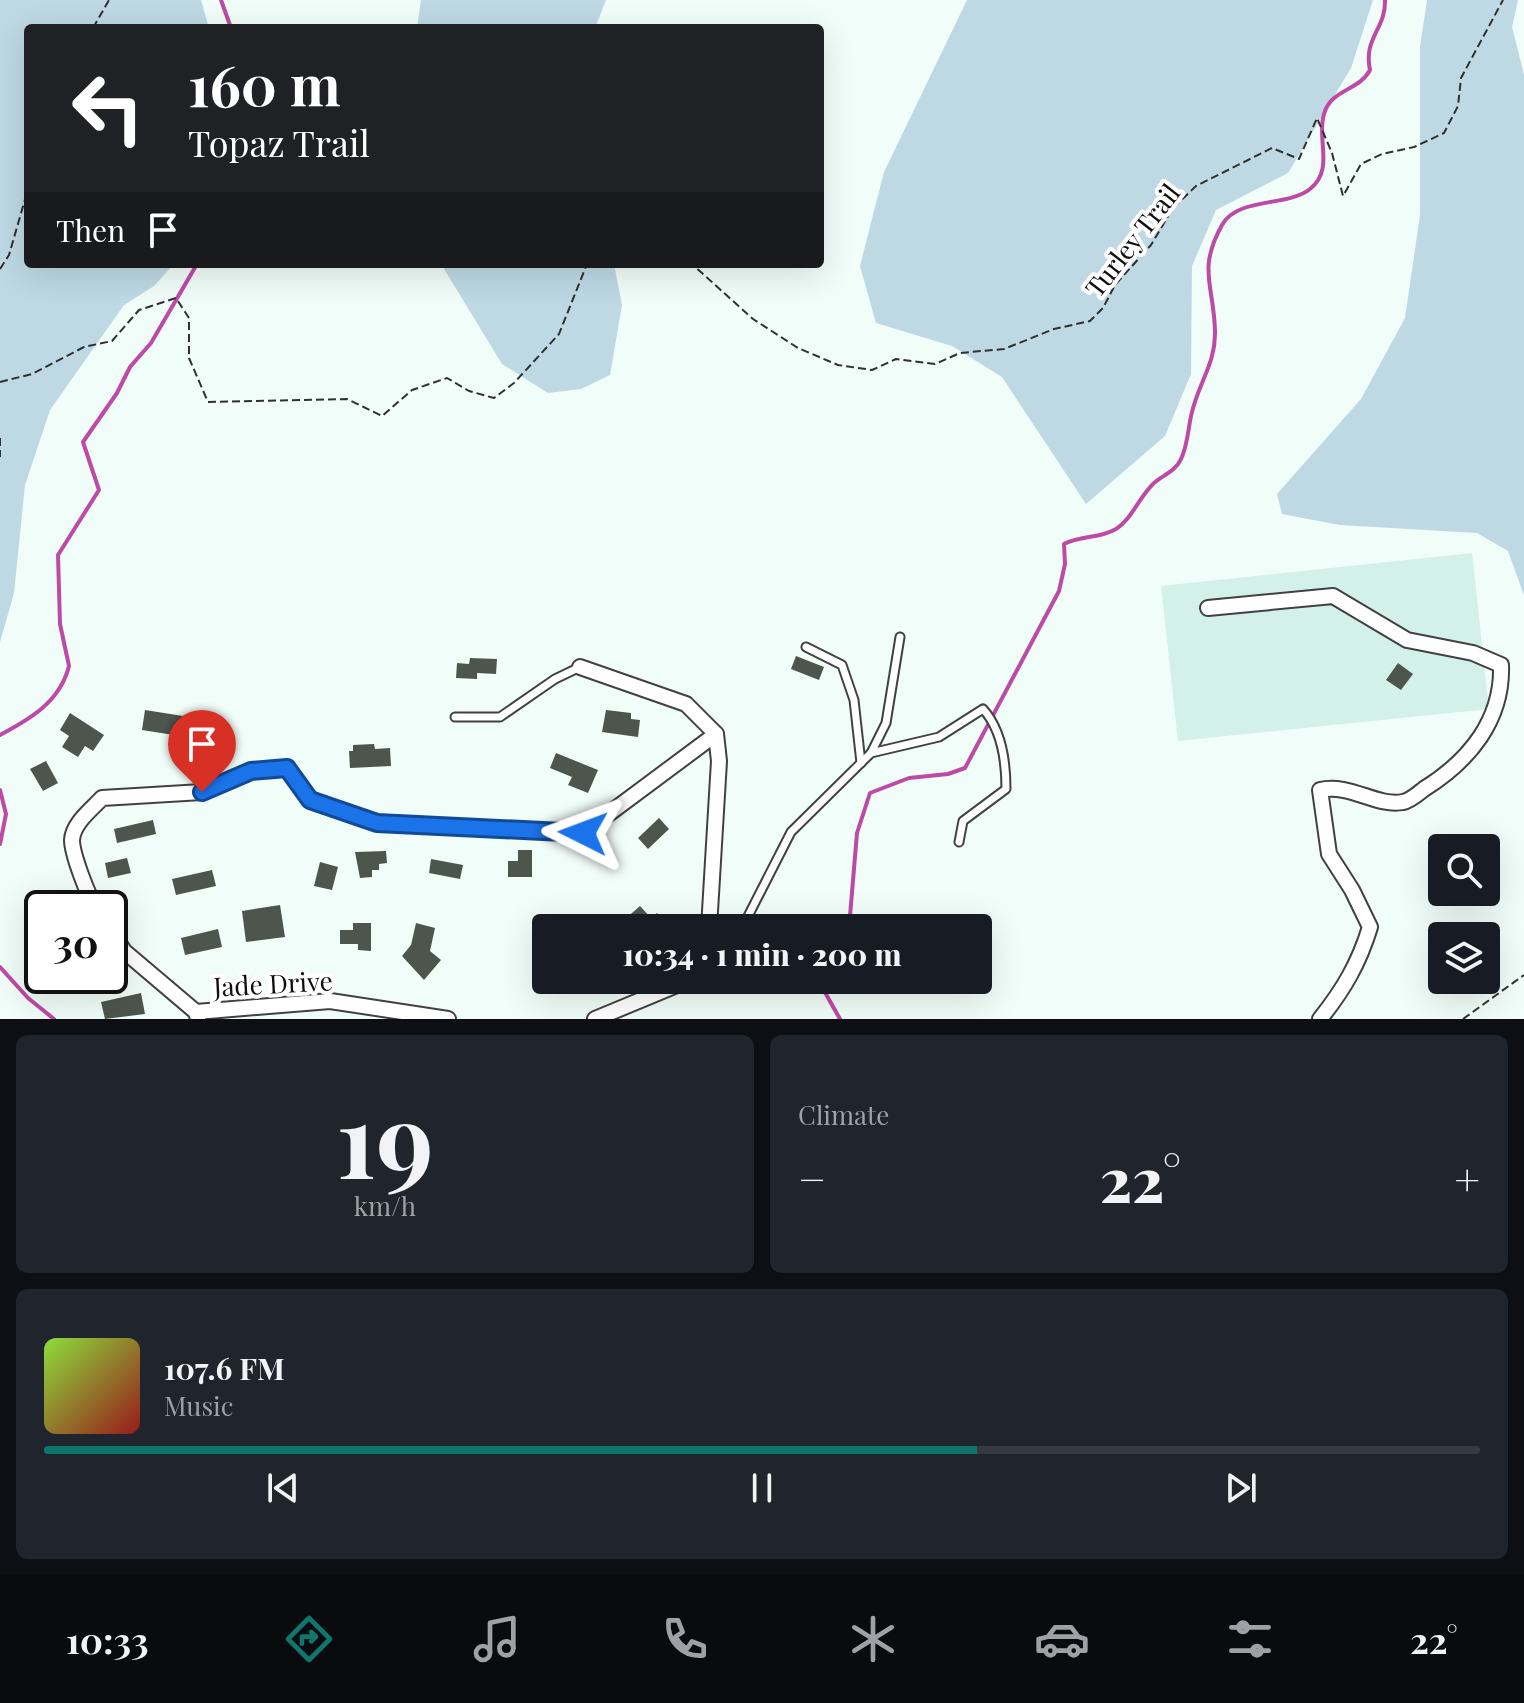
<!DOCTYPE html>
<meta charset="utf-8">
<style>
:root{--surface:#171b24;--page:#20242c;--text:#f1f3f6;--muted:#9ea1a6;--line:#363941;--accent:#0f766e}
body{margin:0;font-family:"Playfair Display",serif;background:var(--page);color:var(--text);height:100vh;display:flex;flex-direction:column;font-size:30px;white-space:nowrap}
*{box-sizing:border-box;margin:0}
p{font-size:26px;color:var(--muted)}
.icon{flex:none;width:44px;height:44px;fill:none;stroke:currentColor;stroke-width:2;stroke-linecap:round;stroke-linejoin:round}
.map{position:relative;height:1019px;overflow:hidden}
.side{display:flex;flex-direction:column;gap:16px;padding:16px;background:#0d0f14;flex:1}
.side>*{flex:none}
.top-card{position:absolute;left:24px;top:24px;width:800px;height:244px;border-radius:8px;box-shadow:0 8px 32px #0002;background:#202124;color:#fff;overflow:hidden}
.buttons{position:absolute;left:1428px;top:834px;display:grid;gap:16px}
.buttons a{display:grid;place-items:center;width:72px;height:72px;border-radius:8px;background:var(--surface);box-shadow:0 8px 32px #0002;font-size:40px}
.speed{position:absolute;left:24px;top:890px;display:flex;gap:16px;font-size:40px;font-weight:700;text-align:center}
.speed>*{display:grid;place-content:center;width:104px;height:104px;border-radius:50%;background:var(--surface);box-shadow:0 8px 32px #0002;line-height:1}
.speed .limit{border:4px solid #111;border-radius:12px;background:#fff;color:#111}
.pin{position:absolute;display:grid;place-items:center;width:68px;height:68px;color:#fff;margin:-82px -34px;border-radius:50% 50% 50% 0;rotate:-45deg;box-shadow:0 0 8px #0007}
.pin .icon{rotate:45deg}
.me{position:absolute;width:88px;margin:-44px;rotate:273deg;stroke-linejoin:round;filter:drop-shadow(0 0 6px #0008)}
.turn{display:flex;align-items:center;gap:28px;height:168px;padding:0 32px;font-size:36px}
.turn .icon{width:104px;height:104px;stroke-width:2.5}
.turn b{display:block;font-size:56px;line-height:68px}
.then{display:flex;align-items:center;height:76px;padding:0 32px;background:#0003;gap:16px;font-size:30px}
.big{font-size:60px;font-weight:800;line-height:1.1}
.side .widget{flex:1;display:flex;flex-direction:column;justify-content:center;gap:12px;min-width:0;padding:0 28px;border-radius:12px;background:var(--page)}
.side .dial{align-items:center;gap:0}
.dial b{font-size:104px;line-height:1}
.song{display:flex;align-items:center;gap:24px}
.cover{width:96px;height:96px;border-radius:12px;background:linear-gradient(135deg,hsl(90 70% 55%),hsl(0 70% 35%))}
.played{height:8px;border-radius:4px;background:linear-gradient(90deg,var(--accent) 65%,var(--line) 65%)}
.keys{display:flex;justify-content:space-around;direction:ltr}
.heat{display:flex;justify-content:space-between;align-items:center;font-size:44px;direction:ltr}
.side .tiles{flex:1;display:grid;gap:16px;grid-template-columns:1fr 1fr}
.widget:last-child{grid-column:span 2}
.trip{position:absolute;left:532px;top:914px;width:460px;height:80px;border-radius:8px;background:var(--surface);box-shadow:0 8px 32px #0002;font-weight:800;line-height:80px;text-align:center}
.dock{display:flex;height:128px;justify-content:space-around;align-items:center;background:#090b0e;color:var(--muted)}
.dock .icon{width:56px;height:56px}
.dock .active{color:var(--accent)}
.dock b{font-size:36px;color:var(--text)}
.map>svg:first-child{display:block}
</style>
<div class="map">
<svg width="1524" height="1019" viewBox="0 0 1524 1019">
<rect width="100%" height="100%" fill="#f1fdf8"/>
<path fill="#d3f1e9" d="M1472 553 1489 709 1178 741 1161 586Z"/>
<g fill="#bed9e4">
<path d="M0 0H201L209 28H28V264H174L154 286 124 305 50 410 25 485 14 593 0 642Z"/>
<path d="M421 0H606L595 28H417Z"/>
<path d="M967 0H1373L1351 68 1288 173 1216 210 1192 266 1191 374 1165 436 1086 504 1002 377 952 346 876 323 860 266 884 172Z"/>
<path d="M1427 0H1518L1512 27 1524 75V595L1508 551 1477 533 1340 525 1282 514 1277 494 1361 399 1405 318 1420 215V47Z"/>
<path d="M441 264H614L622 305 610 375 581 389 548 393 502 364Z"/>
</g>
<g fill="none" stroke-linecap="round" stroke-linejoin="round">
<g stroke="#be4aa7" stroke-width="4">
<path d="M221 0 231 28"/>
<path d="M0 735C30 719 60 702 69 666L60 624 58 555 99 490 83 442 117 393 130 367 151 343 197 264"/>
<path d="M0 790 6 814 0 844"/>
<path d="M846 928 850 916 857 833 870 793 909 778 948 774 965 768 1059 591 1065 564 1064 544C1081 535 1099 539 1116 529 1132 519 1139 497 1154 483 1163 475 1176 471 1181 459 1188 445 1188 427 1192 412 1199 382 1216 363 1215 331 1214 285 1197 270 1222 225 1237 197 1288 207 1310 189 1335 169 1316 139 1324 114 1331 89 1359 91 1370 70 1363 38 1386 29 1385 0"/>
<path d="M0 967 28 998 54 1019"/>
<path d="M818 980 840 1019"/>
</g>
</g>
<g fill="#4c564d">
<path d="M796 656 824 667 819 680 791 669Z"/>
<path d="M470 658 497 659 496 674 477 673V679L456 678 457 663 469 664Z"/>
<path d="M1398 663 1413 674 1401 690 1386 680Z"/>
<path d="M145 710 183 716 180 736 142 730Z"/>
<path d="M606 710 631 713V719L640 720 638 737 602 732Z"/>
<path d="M70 713 104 735 93 751 85 746 78 757 62 747 69 736 60 730Z"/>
<path d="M374 744 375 749 390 748 391 766 350 768 349 751H353V745Z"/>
<path d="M556 753 598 770 588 793 568 785 572 777 550 768Z"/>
<path d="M46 761 58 783 43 791 30 769Z"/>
<path d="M659 818 669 829 648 849 638 838Z"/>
<path d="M153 820 156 834 117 843 114 829Z"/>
<path d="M518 850H532V877H508V861H518Z"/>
<path d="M386 851 387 863 379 864V870H372V877L360 878 355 852Z"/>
<path d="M127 858 131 873 108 878 105 863Z"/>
<path d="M431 859 463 865 460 879 429 873Z"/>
<path d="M320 862 338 867 332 890 314 886Z"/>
<path d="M212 870 216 886 176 895 172 879Z"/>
<path d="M280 905 285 937 246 942 242 911Z"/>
<path d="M640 906 651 918 657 913 671 928H630L624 920Z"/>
<path d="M353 923H371V951L358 950V944H340V930H353Z"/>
<path d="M416 923 435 928 430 951 441 960 424 980 402 956 411 945Z"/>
<path d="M218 929 222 947 185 955 181 938Z"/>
<path d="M141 993 145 1014 105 1019 101 1002Z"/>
</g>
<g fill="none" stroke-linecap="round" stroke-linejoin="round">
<g stroke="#414141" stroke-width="11">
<g id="service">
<path d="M806 647 842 665 854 700 861 763"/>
<path d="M455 717H500L555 679 580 667"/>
<path d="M871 753 939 737 983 709C1002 730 1006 761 1006 789L963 821 959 842"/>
<path d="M742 928 791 832 871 753 886 723 900 637"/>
</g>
</g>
<g stroke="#414141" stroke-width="18">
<g id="minor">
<path d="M1208 608 1333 596 1407 640 1473 653 1501 665C1503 720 1469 761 1424 789 1419 793 1410 801 1403 802 1376 807 1350 783 1320 790L1329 854 1352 890 1370 927C1359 963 1344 989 1320 1019"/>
<path d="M580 667 686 704 716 734 719 761 709 928"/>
<path d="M96 908C88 896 72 854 72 840 73 823 92 809 102 798L202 792 251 771 287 768 310 800 377 823 583 833 716 734"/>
<path d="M110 929 124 951 196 1012 198 1019"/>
<path d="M196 1012 330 1001 448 1019"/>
<path d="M595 1019 689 980"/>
</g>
</g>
<g stroke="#303030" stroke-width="2" stroke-dasharray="8 4" stroke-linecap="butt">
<path d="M93 28 109 0"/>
<path d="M675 264 693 265 753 319 798 348 838 365 872 370 896 359 935 364 960 353 1004 349 1054 329 1090 321 1103 308 1115 285 1151 245 1173 208 1196 186 1272 148 1299 159 1317 118 1332 153 1343 196 1361 164 1382 154 1414 147 1444 133 1458 106 1461 78 1503 0"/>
<path d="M0 269 9 255 28 189"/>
<path d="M0 382 32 374 84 347 112 341 139 310 176 298 189 318V358L208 402 347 399 382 416 412 390 447 378 469 391 494 398 514 383 559 334 587 264"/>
<path d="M0 438V457"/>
<path d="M1463 1019 1524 975"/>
</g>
<use href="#service" stroke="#fff" stroke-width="7"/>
<use href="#minor" stroke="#fff" stroke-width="14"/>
</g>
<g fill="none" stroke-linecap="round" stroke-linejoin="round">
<g stroke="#114b97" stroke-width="20">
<path id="route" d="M202 792 251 771 287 768 310 800 377 823 583 833"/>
</g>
<use href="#route" stroke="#1a73e8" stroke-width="14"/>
</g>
<g text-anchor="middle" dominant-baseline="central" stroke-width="8" stroke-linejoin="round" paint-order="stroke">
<g font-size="26" fill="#0e0e0e" stroke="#fff">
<text transform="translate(1132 240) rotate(-52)">Turley Trail</text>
<text transform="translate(273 983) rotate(-3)">Jade Drive</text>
</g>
</g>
</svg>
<div class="buttons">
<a><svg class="icon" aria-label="search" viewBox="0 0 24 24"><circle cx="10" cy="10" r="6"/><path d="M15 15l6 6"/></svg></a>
<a><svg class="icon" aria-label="layers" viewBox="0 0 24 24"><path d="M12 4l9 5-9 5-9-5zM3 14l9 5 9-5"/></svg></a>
</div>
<div class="speed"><div class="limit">30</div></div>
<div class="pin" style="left:202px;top:792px;background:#d93025"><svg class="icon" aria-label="arrive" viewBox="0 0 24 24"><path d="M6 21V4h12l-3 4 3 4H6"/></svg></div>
<svg class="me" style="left:583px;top:833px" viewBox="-20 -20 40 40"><path d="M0-17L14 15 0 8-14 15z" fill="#1a73e8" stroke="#fff" stroke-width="4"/></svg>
<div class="trip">10:34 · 1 min · 200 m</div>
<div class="top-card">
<div class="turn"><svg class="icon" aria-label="left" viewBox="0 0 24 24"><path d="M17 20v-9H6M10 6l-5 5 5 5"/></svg><div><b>160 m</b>Topaz Trail</div></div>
<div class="then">Then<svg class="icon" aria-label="arrive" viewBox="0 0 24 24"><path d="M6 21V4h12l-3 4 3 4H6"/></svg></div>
</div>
</div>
<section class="side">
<div class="tiles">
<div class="widget dial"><b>19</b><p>km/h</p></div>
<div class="widget"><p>Climate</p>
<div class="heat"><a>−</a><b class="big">22°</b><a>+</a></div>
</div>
<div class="widget">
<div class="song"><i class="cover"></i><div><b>107.6 FM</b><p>Music</p></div></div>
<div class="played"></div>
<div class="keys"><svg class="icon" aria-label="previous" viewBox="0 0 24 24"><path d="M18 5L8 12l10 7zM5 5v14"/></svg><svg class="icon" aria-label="pause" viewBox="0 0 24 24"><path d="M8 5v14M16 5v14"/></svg><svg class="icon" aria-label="next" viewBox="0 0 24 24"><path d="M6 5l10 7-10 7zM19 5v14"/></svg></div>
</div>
</div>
</section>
<nav class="dock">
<b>10:33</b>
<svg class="icon active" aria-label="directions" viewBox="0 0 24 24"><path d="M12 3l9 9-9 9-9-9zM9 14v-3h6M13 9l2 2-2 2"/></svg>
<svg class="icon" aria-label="music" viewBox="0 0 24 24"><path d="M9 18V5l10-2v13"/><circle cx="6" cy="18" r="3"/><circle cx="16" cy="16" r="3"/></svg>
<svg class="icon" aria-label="phone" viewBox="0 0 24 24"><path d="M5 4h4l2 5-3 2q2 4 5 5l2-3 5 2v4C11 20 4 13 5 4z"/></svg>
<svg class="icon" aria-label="climate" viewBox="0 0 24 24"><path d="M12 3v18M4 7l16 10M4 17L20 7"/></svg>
<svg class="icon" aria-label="car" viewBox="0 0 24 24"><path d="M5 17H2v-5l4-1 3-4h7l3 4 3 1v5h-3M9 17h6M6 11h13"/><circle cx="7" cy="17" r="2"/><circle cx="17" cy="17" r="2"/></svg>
<svg class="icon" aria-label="filters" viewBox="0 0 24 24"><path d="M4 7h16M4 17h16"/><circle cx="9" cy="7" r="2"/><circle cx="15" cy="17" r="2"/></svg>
<b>22°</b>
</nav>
